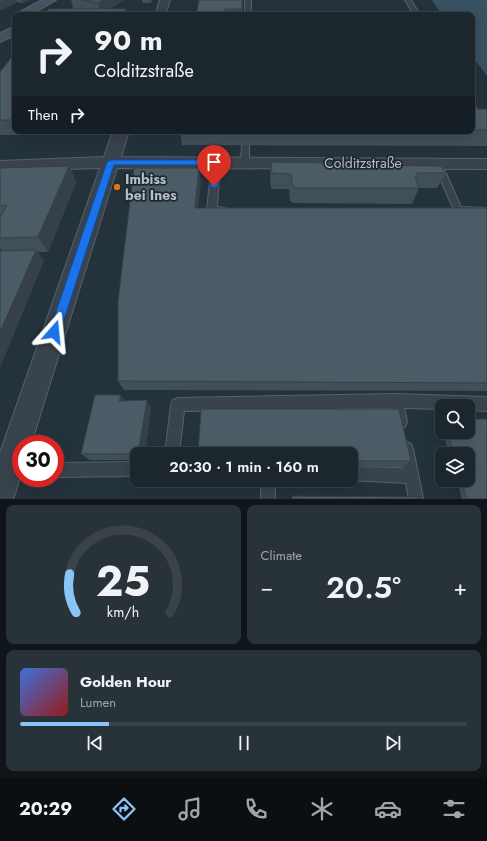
<!DOCTYPE html>
<meta charset="utf-8">
<style>
:root{--surface:#1b262d;--page:#283239;--text:#f1f3f6;--muted:#a0a5aa;--line:#394349;--accent:#8ac3f6}
body{margin:0;font-family:Jost,sans-serif;background:var(--page);color:var(--text);height:100vh;display:flex;flex-direction:column;font-size:15px;white-space:nowrap}
*{box-sizing:border-box;margin:0}
p{font-size:13px;color:var(--muted)}
.icon{flex:none;width:22px;height:22px;fill:none;stroke:currentColor;stroke-width:2;stroke-linecap:round;stroke-linejoin:round}
.map{position:relative;height:499px;overflow:hidden}
.sheet{display:flex;flex-direction:column;gap:6px;padding:6px;background:#0f1519;flex:1}
.sheet>*{flex:none}
.banner{position:absolute;left:12px;top:12px;width:463px;height:122px;border-radius:8px;box-shadow:0 4px 16px #0002,0 0 0 1px var(--line);background:#1b262d;color:var(--text);overflow:hidden}
.buttons{position:absolute;left:435px;top:399px;display:grid;gap:8px}
.buttons a{display:grid;place-items:center;width:40px;height:40px;border-radius:8px;background:var(--surface);box-shadow:0 4px 16px #0002,0 0 0 1px var(--line);font-size:20px}
.speed{position:absolute;left:12px;top:435px;display:flex;gap:8px;font-size:20px;font-weight:700;text-align:center}
.speed>*{display:grid;place-content:center;width:52px;height:52px;border-radius:50%;background:var(--surface);box-shadow:0 4px 16px #0002,0 0 0 1px var(--line);line-height:1}
.speed .limit{border:6px solid #d22;background:#fff;color:#111}
.pin{position:absolute;display:grid;place-items:center;width:34px;height:34px;color:#fff;margin:-41px -17px;border-radius:50% 50% 50% 0;rotate:-45deg;box-shadow:0 0 4px #0007}
.pin .icon{rotate:45deg}
.me{position:absolute;width:44px;margin:-22px;rotate:18deg;stroke-linejoin:round;filter:drop-shadow(0 0 3px #0008)}
.turn{display:flex;align-items:center;gap:14px;height:84px;padding:0 16px;font-size:18px}
.turn .icon{width:52px;height:52px;stroke-width:2.5}
.turn b{display:block;font-size:28px;line-height:34px}
.then{display:flex;align-items:center;height:38px;padding:0 16px;background:#0003;gap:8px;font-size:15px}
.big{font-size:30px;font-weight:600;line-height:1.1}
.sheet .card{flex:1;display:flex;flex-direction:column;justify-content:center;gap:6px;min-width:0;padding:0 14px;border-radius:8px;background:var(--page)}
.sheet .dial{align-items:center;gap:0}
.dial svg{height:104px;overflow:visible;fill:none;stroke:var(--line);stroke-width:7;stroke-linecap:round;text-anchor:middle}
.dial text{fill:var(--text);stroke:none}
.song{display:flex;align-items:center;gap:12px}
.cover{width:48px;height:48px;border-radius:6px;background:linear-gradient(135deg,hsl(220 70% 55%),hsl(0 70% 35%))}
.played{height:4px;border-radius:2px;background:linear-gradient(90deg,var(--accent) 20%,var(--line) 20%)}
.keys{display:flex;justify-content:space-around;direction:ltr}
.heat{display:flex;justify-content:space-between;align-items:center;font-size:22px;direction:ltr}
.sheet .tiles{flex:1;display:grid;gap:6px;grid-template-columns:1fr 1fr}
.card:last-child{grid-column:span 2}
.trip{position:absolute;left:130px;top:447px;width:228px;height:40px;border-radius:8px;background:var(--surface);box-shadow:0 4px 16px #0002,0 0 0 1px var(--line);font-weight:600;line-height:40px;text-align:center}
.menu{display:flex;height:64px;justify-content:space-around;align-items:center;background:#0b0f12;color:var(--muted)}
.menu .icon{width:28px;height:28px}
.menu .current{color:var(--accent)}
.menu b{font-size:18px;color:var(--text)}
.map>svg:first-child{display:block}
</style>
<div class="map">
<svg width="487" height="499" viewBox="0 0 487 499">
<rect width="100%" height="100%" fill="#24323c"/>
<path fill="#385163" d="M432 0H487V76L472 56V15H442Z"/>
<g fill="none" stroke-linecap="round" stroke-linejoin="round">
<g stroke="#56616b" stroke-width="2">
<g id="lane">
<rect x="245" y="0" width="6" height="15"/>
<path d="M405 0H411L420 15H414Z"/>
<path d="M242 143H245L249 145V162L245 165 241 162Z"/>
<path d="M216 159 220 162 217 207 225 208 227 210C223 215 211 215 207 210L212 162Z"/>
<path d="M438 162 442 165 461 207 487 208V214L455 212 434 165Z"/>
<path d="M396 394 487 397V411L468 410V406H442V409L404 408 407 422 405 427 400 429 395 427 391 408 184 411 179 454H165L171 405 173 400 178 398Z"/>
<path d="M406 442 411 444 413 449 423 499H409L406 483 348 480H351V467L403 468 399 449 401 444Z"/>
<path d="M137 462V476L55 477V463Z"/>
<rect x="261" y="480" width="14" height="19"/>
</g>
</g>
<g stroke="#56616b" stroke-width="2">
<g id="street">
<path d="M160 0H170L165 15H155Z"/>
<path d="M113 131H129L121 157 487 159V169L117 168 31 444H21C21 465 21 480 13 499H0V453L100 168 0 171V161L104 157Z"/>
</g>
</g>
<g stroke="#56616b" stroke-width="2">
<g id="secondary">
<path d="M42 0H56L31 15H16L18 13Z"/>
<path d="M15 26V35L0 42V33Z"/>
</g>
</g>
<use href="#lane" fill="#38434d" fill-rule="evenodd"/>
<use href="#street" fill="#38434d" fill-rule="evenodd"/>
<use href="#secondary" fill="#465360" fill-rule="evenodd"/>
</g>
<g fill="#414f59">
<path d="M0 0H30L23 3 17 2 1 10H0Z"/>
<path d="M71 0H124L110 9H126L128 15H44L73 8Z"/>
<path d="M142 0H152L151 3H142Z"/>
<path d="M242 0V15H196Z"/>
<path d="M15 53V131H74L72 135H0V72Z"/>
<path d="M472 100 478 109H487V146L182 145 180 131H472Z"/>
<path d="M271 162 332 165 446 173 437 188H419L412 204 293 203 290 201 289 189H271L270 178Z"/>
<path d="M69 166 76 182 48 252H37L44 261 2 251 0 248V168Z"/>
<path d="M201 181 198 208H487V391L124 390 118 381Z"/>
<path d="M125 401 151 408 145 454H137V460H90L81 454Z"/>
<path d="M442 420V430L440 421Z"/>
<path d="M443 432H468L487 499H462L457 480H468V454H449Z"/>
<path d="M351 454 411 461 400 467H351Z"/>
</g>
<g fill="#354048">
<path d="M3 0H16L17 2 1 10 0 9V1Z"/>
<path d="M22 0H30L23 3Z"/>
<path d="M104 0H124L101 14 98 3Z"/>
<path d="M126 9 128 15H123Z"/>
<path d="M70 131H74L72 135Z"/>
<path d="M69 166 76 182 48 252 38 237Z"/>
<path d="M199 168 201 181 196 220 195 208Z"/>
<path d="M36 250 44 261 0 368V332Z"/>
<path d="M121 395 126 402 119 401Z"/>
<path d="M147 400 151 408 145 454H138Z"/>
</g>
<g fill="#4c5c67" stroke="#354048">
<path d="M82 0H104L98 3Z"/>
<path d="M199 0H242V9H225L224 15H196Z"/>
<path d="M49 9H126L123 15H44Z"/>
<path d="M15 53V120H0V72Z"/>
<path d="M472 100 478 109H487V130H472Z"/>
<path d="M271 162 331 163 332 165 441 166 446 173H416L418 177H415L419 188H296L292 185 291 174 272 173Z"/>
<path d="M69 166 38 237 0 238V218L7 205 0 206V168Z"/>
<path d="M134 168H199L195 208H487V383L118 381V301Z"/>
<path d="M36 250 0 332V251Z"/>
<path d="M95 395H121L119 401 147 400 138 454H81Z"/>
<path d="M201 409H399L411 461H351V454H198Z"/>
<path d="M468 419H487V499H467L461 480H468V454H454L447 432H468Z"/>
<path d="M292 496 416 497 417 499H292Z"/>
</g>
<path fill="#1a73e8" stroke="#114b97" d="M111 160H216L220 162 218 186 214 188 210 186 212 165H114L60 332 58 335 54 337 51 335 49 332 107 162Z"/>
<circle fill="#e8710a" stroke="#1d2832" stroke-width="1.5" cx="117" cy="187" r="4"/>
<g text-anchor="middle" dominant-baseline="central" stroke-width="3.5" stroke-linejoin="round" paint-order="stroke">
<g font-size="14" fill="#b3bec8" stroke="#1d2832">
<text x="363" y="163">Colditzstraße</text>
</g>
<g font-size="14" font-weight="bold" fill="#b3bec8" stroke="#1d2832" text-anchor="start">
<text x="125" y="179">Imbiss<tspan x="125" dy="16">bei Ines</tspan></text>
</g>
</g>
</svg>
<div class="buttons">
<a><svg class="icon" aria-label="search" viewBox="0 0 24 24"><circle cx="10" cy="10" r="6"/><path d="M15 15l6 6"/></svg></a>
<a><svg class="icon" aria-label="layers" viewBox="0 0 24 24"><path d="M12 4l9 5-9 5-9-5zM3 14l9 5 9-5"/></svg></a>
</div>
<div class="speed"><div class="limit">30</div></div>
<div class="pin" style="left:214px;top:186px;background:#d93025"><svg class="icon" aria-label="arrive" viewBox="0 0 24 24"><path d="M6 21V4h12l-3 4 3 4H6"/></svg></div>
<svg class="me" style="left:54px;top:332px" viewBox="-20 -20 40 40"><path d="M0-17L14 15 0 8-14 15z" fill="#1a73e8" stroke="#fff" stroke-width="4"/></svg>
<div class="trip">20:30 · 1 min · 160 m</div>
<div class="banner">
<div class="turn"><svg class="icon" aria-label="right" viewBox="0 0 24 24"><path d="M7 20v-9h11M14 6l5 5-5 5"/></svg><div><b>90 m</b>Colditzstraße</div></div>
<div class="then">Then<svg class="icon" aria-label="right" viewBox="0 0 24 24"><path d="M7 20v-9h11M14 6l5 5-5 5"/></svg></div>
</div>
</div>
<section class="sheet">
<div class="tiles">
<div class="card dial"><svg viewBox="0 0 100 80">
<path d="M14 69A42 42 0 1 1 86 69"/>
<path d="M14 69A42 42 0 0 1 9 39" stroke="#8ac3f6"/>
<text x="50" y="56" font-size="32" font-weight="700">25</text>
<text x="50" y="72" font-size="11">km/h</text>
</svg></div>
<div class="card"><p>Climate</p>
<div class="heat"><a>−</a><b class="big">20.5°</b><a>+</a></div>
</div>
<div class="card">
<div class="song"><i class="cover"></i><div><b>Golden Hour</b><p>Lumen</p></div></div>
<div class="played"></div>
<div class="keys"><svg class="icon" aria-label="previous" viewBox="0 0 24 24"><path d="M18 5L8 12l10 7zM5 5v14"/></svg><svg class="icon" aria-label="pause" viewBox="0 0 24 24"><path d="M8 5v14M16 5v14"/></svg><svg class="icon" aria-label="next" viewBox="0 0 24 24"><path d="M6 5l10 7-10 7zM19 5v14"/></svg></div>
</div>
</div>
</section>
<nav class="menu">
<b>20:29</b>
<svg class="icon current" aria-label="directions" viewBox="0 0 24 24"><path d="M12 3l9 9-9 9-9-9zM9 14v-3h6M13 9l2 2-2 2"/></svg>
<svg class="icon" aria-label="music" viewBox="0 0 24 24"><path d="M9 18V5l10-2v13"/><circle cx="6" cy="18" r="3"/><circle cx="16" cy="16" r="3"/></svg>
<svg class="icon" aria-label="phone" viewBox="0 0 24 24"><path d="M5 4h4l2 5-3 2q2 4 5 5l2-3 5 2v4C11 20 4 13 5 4z"/></svg>
<svg class="icon" aria-label="climate" viewBox="0 0 24 24"><path d="M12 3v18M4 7l16 10M4 17L20 7"/></svg>
<svg class="icon" aria-label="car" viewBox="0 0 24 24"><path d="M5 17H2v-5l4-1 3-4h7l3 4 3 1v5h-3M9 17h6M6 11h13"/><circle cx="7" cy="17" r="2"/><circle cx="17" cy="17" r="2"/></svg>
<svg class="icon" aria-label="filters" viewBox="0 0 24 24"><path d="M4 7h16M4 17h16"/><circle cx="9" cy="7" r="2"/><circle cx="15" cy="17" r="2"/></svg>
</nav>
